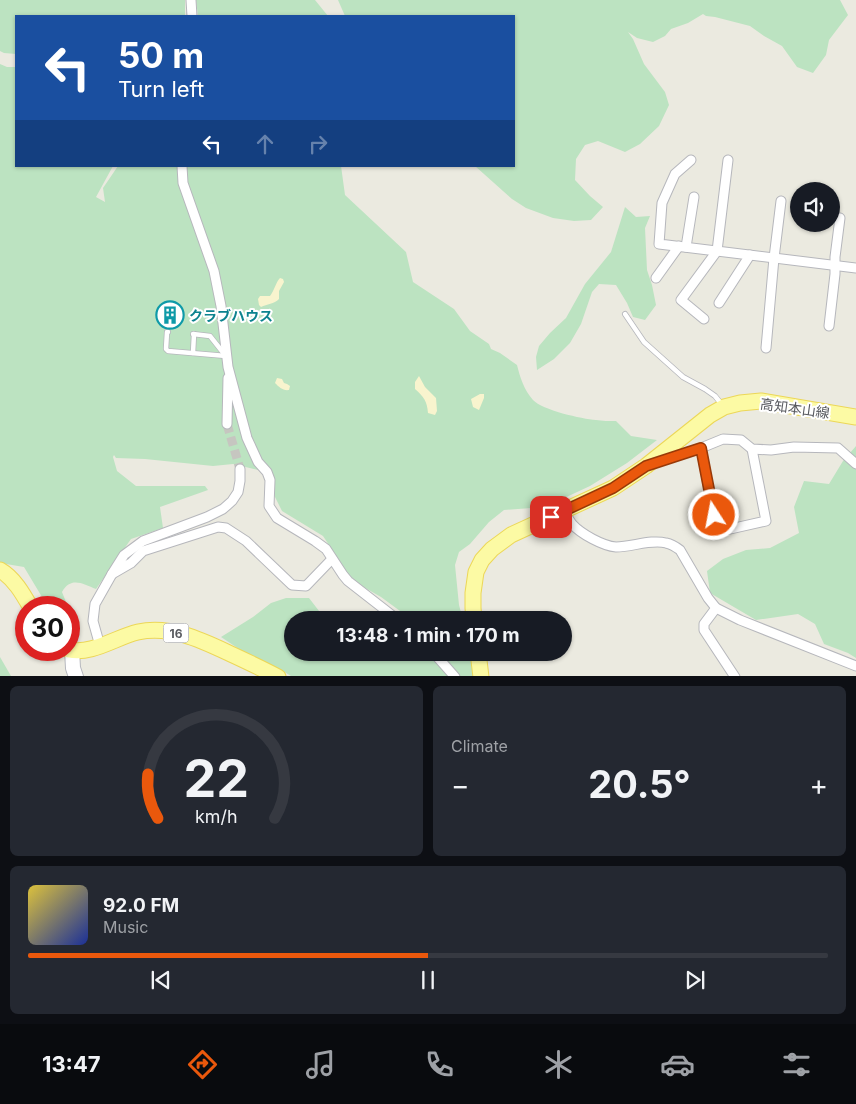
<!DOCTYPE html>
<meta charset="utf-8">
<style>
:root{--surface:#171b24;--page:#242831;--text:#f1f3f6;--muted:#9ea1a6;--line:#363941;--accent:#ea580c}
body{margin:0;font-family:Inter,"Noto Sans JP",sans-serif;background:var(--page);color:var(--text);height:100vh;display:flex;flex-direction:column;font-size:19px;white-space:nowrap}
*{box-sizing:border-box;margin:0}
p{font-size:16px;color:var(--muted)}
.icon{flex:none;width:28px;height:28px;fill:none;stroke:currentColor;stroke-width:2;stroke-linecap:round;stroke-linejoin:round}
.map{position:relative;height:676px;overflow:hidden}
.drawer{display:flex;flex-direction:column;gap:10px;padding:10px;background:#0d0f14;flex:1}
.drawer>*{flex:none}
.hud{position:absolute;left:15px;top:15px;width:500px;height:152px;border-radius:0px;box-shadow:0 1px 4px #0004;background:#1a4fa0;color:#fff;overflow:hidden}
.buttons{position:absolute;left:790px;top:182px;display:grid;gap:10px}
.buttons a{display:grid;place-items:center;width:50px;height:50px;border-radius:50%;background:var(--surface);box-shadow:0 1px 4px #0004;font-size:25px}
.speed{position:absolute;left:15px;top:596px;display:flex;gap:10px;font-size:25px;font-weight:700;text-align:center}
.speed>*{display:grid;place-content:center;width:65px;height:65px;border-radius:50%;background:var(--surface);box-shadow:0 1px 4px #0004;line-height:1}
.speed .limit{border:8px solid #d22;background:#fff;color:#111}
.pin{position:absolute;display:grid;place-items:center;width:42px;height:42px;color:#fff;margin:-21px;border-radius:10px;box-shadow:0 2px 8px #0006}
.me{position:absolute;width:55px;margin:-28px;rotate:349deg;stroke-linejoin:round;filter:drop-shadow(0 0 4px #0008)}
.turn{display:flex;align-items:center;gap:18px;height:105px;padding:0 20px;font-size:22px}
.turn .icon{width:65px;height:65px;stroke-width:2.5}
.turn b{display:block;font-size:35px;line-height:42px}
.lanes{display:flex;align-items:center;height:48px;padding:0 20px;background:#0003;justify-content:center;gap:25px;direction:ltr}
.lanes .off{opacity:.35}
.big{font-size:38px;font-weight:700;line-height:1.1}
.drawer .card{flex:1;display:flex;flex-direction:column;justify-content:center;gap:8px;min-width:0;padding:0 18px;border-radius:8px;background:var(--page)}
.drawer .dial{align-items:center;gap:0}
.dial svg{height:130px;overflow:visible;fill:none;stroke:var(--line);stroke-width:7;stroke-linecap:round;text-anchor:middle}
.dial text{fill:var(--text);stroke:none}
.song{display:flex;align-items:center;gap:15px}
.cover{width:60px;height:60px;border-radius:8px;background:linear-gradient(135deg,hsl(50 70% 55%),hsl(230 70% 35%))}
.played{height:5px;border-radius:2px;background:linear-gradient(90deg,var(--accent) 50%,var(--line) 50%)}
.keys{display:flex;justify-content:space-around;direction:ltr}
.heat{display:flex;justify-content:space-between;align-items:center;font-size:28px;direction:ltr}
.drawer .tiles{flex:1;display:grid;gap:10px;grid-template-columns:1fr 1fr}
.card:last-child{grid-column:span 2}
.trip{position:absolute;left:284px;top:611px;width:288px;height:50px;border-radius:25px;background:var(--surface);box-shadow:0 1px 4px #0004;font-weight:700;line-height:50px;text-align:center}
.tab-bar{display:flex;height:80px;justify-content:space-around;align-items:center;background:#090b0e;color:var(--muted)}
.tab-bar .icon{width:35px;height:35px}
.tab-bar .selected{color:var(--accent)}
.tab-bar b{font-size:22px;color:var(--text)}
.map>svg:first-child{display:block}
</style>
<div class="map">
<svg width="856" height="677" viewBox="0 0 856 677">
<rect width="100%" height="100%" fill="#ebeae0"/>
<g fill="#bce3c1">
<path d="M0 0H185V16H16V54L4 53 0 51Z"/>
<path d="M196 0H315L328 16H198Z"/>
<path d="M338 0H840L848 15 829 40 826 55 813 73 797 67 782 46 764 36 750 26 715 17 706 16 703 14 688 23 671 29 665 36 653 42 637 38 628 32 633 39 644 64 665 92 669 105 659 126 640 144 625 152 598 141 585 145 576 159 575 180 590 196 603 207 591 220 574 221 553 218 526 208 512 199 475 166H514V16H345Z"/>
<path d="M0 64 7 67H16V166H113L96 197 105 202 103 188 118 166H341L345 195 406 252 413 282 454 309 470 331 489 344 491 349 500 353 517 365C520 377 524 390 533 400 542 410 582 419 596 420 602 421 609 421 616 421L631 436 657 440 627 463 590 486 545 507 504 510 489 522 470 544 459 552 455 565 459 605 463 620H440L438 615 435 620 411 619 381 597 346 577 335 554 323 536 282 511 262 471 233 464 213 466 145 459 116 458 114 455 113 457 117 471 136 486H205L208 490 160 507 163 528 131 539 96 589C83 584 71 576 62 592L68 607H48L24 567 0 563Z"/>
<path d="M625 207 636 217 650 216 645 228 647 270 652 285 656 305 645 320 633 317 627 303 616 285 599 284 592 292 581 324 570 343 554 359 537 370 536 357 539 346 550 333 566 318 585 284 611 252Z"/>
<path d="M856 446V658L848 653 824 644 815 624 798 614 756 620 710 593 707 571 723 559 746 550 770 548 799 533 794 507 804 481 829 484 843 461Z"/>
<path d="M286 598H309L326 620H292V652L344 653 347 656H368L369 652 471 653 475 676H291L283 671 254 659 221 637 253 617 271 603Z"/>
<path d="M0 657 11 676H0Z"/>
</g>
<g fill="#f8f4ce">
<path d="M280 278 283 279 284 282 279 291V299C274 304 267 304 261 307L259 305 258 299 260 296H270C274 291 276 282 280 278Z"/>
<path d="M419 376 425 387 436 398 437 411 435 415 428 413C427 401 424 397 415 389V382Z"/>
<path d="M277 378 282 379 284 383 287 384 290 386 289 390C283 391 279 387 275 383Z"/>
<path d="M480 394H484V398L479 410 473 407 471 399Z"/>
</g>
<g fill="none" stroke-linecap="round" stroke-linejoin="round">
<path stroke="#c6c6c0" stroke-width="9" stroke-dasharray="9 4.5" stroke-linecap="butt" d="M227 424 240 469"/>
<g stroke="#b6b7bc" stroke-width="6">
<g id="service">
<path d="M625 314 644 342 683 377 705 389 715 396 723 406"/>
<path d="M168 332H167L166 349 168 351 226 356"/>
<path d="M193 334 210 336 225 355"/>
<path d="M193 353 194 334"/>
</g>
</g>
<g stroke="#b6b7bc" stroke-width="11">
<g id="minor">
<path d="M191 0 192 16"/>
<path d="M691 160 675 174 662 203 659 244 856 268"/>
<path d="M182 166 183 183 214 271 221 306 228 367 247 438 258 462 267 472 270 480 269 506 277 518 315 541 326 549 343 575 348 581 398 620"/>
<path d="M686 247 694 197"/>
<path d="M656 278 679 246"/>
<path d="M719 303 750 255"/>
<path d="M704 319 681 300 717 251 728 160"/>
<path d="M829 326 835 274V257L840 218"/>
<path d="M766 348 774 258 781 201"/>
<path d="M227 424 228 378"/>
<path d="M701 448 717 532 766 521 752 449"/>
<path d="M657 462 701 448 723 439 741 440 752 449 771 450 794 447 838 448 856 464"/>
<path d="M564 511C566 515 569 520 572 524 581 534 603 546 616 547 632 547 651 539 666 543 671 544 676 547 680 550L708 598 716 608 740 620 856 666"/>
<path d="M112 574 131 563 143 551 218 527 226 528 246 541 292 585 306 586 332 559"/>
<path d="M716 608 704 624V630L735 677"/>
<path d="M100 646 93 621 95 604 112 574 124 555 143 541 207 517 223 509 232 501 238 492 240 481V469"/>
<path d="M433 652 455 677"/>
</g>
</g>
<g stroke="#b6b8be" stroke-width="16">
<path id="secondary" d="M72 650 73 668 76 677"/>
</g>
<g stroke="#ecd758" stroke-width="17">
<g id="primary">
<path d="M0 570C14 578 23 594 31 608"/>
<path d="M474 620 473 608V593L476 572 482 560 492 549 511 535 613 488 646 466 710 415 724 407 740 403 761 401 856 417"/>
<path d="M69 650C92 655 116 637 138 632 172 625 203 641 233 655 248 662 263 669 278 677"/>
<path d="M478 652 481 677"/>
</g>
</g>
<use href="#service" stroke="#fff" stroke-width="4.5"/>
<use href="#minor" stroke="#fff" stroke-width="9"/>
<use href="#secondary" stroke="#fff" stroke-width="14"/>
<use href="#primary" stroke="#fcfaa4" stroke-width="15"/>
</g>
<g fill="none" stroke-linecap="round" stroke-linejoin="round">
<g stroke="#983908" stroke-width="12">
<path id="route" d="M551 517 613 488 646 466 701 448 714 515"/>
</g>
<use href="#route" stroke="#ea580c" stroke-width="9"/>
</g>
<defs>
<g id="building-ring" transform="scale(1.4375)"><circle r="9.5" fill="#fff" stroke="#0f9aa8" stroke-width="1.5"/><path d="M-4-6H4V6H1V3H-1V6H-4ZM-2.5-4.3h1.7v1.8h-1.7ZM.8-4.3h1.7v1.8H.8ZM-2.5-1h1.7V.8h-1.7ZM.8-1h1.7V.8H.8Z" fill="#0f9aa8"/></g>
</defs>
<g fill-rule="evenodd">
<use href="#building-ring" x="170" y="315"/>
</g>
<g text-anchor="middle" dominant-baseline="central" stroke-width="4" stroke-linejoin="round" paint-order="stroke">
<rect fill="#fff" stroke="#8b8c90" stroke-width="1" x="163.5" y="623.5" width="25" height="19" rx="4"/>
<g font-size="12" font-weight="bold" fill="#595b60">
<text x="176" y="633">16</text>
</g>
<g font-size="14" font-weight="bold" fill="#0d838f" stroke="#fff" text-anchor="start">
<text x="189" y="315">クラブハウス</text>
</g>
<g font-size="14" fill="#595b60" stroke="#fff">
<text transform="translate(795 408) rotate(8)">高知本山線</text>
</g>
</g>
</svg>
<div class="buttons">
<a><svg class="icon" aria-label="sound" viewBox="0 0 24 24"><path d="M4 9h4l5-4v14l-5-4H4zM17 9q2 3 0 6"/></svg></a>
</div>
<div class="speed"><div class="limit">30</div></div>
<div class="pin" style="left:551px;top:517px;background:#d93025"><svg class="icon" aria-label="arrive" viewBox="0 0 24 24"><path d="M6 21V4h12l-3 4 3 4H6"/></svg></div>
<svg class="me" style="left:714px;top:515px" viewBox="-20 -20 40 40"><circle r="17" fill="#ea580c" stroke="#fff" stroke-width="3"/><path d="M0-11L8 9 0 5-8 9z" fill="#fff"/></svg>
<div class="trip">13:48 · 1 min · 170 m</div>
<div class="hud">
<div class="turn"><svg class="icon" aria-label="left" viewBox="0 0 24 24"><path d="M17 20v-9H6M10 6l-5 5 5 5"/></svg><div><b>50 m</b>Turn left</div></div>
<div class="lanes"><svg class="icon" aria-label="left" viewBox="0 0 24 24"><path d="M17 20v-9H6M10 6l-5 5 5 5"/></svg><svg class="icon off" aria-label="ahead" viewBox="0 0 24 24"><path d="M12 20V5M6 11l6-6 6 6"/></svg><svg class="icon off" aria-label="right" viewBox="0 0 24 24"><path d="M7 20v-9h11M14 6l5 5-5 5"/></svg></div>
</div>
</div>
<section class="drawer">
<div class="tiles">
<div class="card dial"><svg viewBox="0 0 100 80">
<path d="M14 69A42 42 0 1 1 86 69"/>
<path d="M14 69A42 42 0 0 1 8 42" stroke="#ea580c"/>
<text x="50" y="56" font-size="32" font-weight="700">22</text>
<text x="50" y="72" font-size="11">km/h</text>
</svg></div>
<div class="card"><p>Climate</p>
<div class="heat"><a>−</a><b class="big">20.5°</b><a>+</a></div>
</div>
<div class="card">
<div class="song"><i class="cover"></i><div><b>92.0 FM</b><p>Music</p></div></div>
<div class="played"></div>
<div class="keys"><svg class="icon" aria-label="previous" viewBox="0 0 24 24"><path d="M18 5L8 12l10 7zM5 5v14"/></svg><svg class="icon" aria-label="pause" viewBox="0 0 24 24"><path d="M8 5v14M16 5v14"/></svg><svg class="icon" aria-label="next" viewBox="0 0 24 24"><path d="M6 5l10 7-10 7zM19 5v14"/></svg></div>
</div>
</div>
</section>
<nav class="tab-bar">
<b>13:47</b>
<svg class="icon selected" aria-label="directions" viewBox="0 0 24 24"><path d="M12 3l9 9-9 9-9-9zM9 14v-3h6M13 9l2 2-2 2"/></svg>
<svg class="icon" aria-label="music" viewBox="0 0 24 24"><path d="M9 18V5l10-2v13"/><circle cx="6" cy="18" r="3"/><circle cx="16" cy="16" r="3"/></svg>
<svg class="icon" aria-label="phone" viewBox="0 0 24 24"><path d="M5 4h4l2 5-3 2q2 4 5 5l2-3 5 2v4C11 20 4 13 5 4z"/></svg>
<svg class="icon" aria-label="climate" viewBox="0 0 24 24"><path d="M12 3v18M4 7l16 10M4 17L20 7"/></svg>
<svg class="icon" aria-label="car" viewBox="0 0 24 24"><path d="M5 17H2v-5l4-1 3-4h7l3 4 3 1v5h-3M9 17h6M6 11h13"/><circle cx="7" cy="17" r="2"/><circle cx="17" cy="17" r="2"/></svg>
<svg class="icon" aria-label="filters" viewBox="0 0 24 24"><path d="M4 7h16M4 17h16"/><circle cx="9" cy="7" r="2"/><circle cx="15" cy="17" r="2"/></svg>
</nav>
